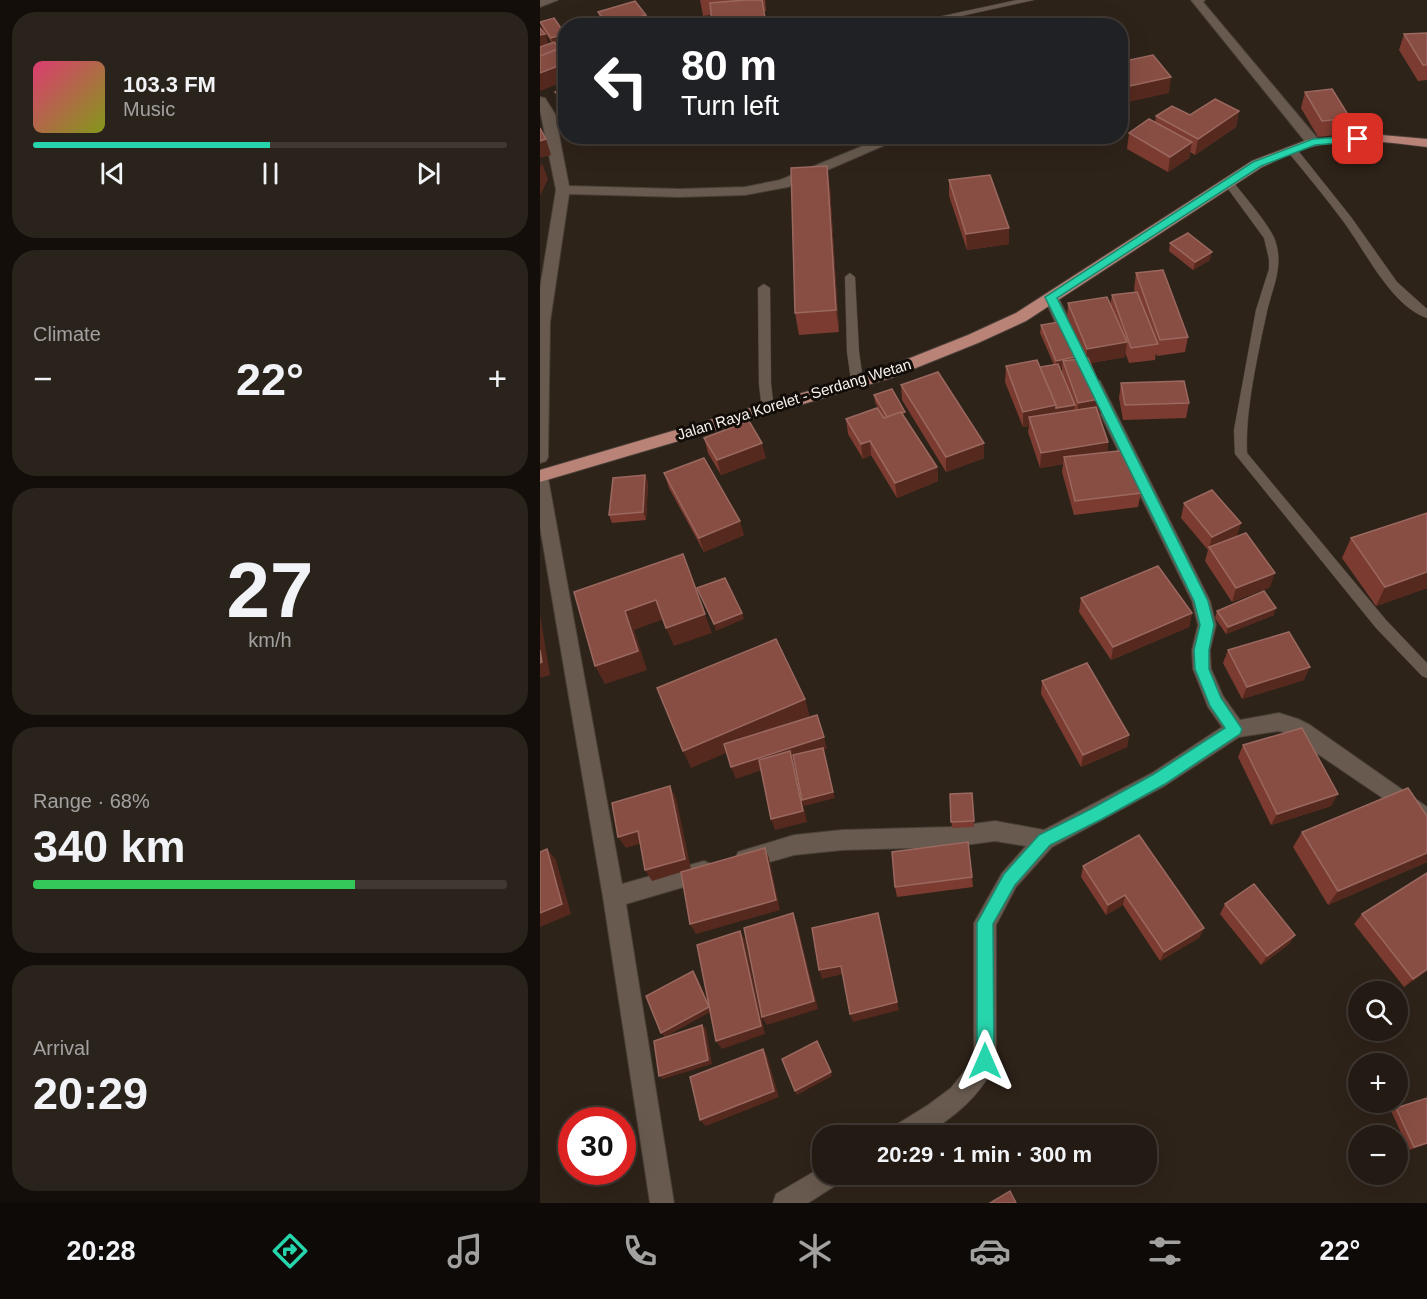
<!DOCTYPE html>
<meta charset="utf-8">
<style>
:root{--surface:#221a13;--page:#2a231c;--text:#f1f3f6;--muted:#a2a1a0;--line:#3f3833;--accent:#27d5ad}
body{margin:0;font-family:Arial,sans-serif;background:var(--page);color:var(--text);height:100vh;display:flex;flex-direction:column;font-size:22px;white-space:nowrap}
*{box-sizing:border-box;margin:0}
p{font-size:20px;color:var(--muted)}
.icon{flex:none;width:33px;height:33px;fill:none;stroke:currentColor;stroke-width:2;stroke-linecap:round;stroke-linejoin:round}
.map{position:relative;flex:1;overflow:hidden}
.details{display:flex;flex-direction:column;gap:12px;padding:12px;background:#130e0a;width:540px}
.details>*{flex:none}
.top-card{position:absolute;left:18px;top:18px;width:570px;height:126px;border-radius:24px;box-shadow:0 6px 24px #0002,0 0 0 2px var(--line);background:#202124;color:#fff;overflow:hidden}
.buttons{position:absolute;left:808px;top:981px;display:grid;gap:12px}
.buttons a{display:grid;place-items:center;width:60px;height:60px;border-radius:50%;background:var(--surface);box-shadow:0 6px 24px #0002,0 0 0 2px var(--line);font-size:30px}
.speed{position:absolute;left:18px;top:1107px;display:flex;gap:12px;font-size:30px;font-weight:700;text-align:center}
.speed>*{display:grid;place-content:center;width:78px;height:78px;border-radius:50%;background:var(--surface);box-shadow:0 6px 24px #0002,0 0 0 2px var(--line);line-height:1}
.speed .limit{border:9px solid #d22;background:#fff;color:#111}
.pin{position:absolute;display:grid;place-items:center;width:51px;height:51px;color:#fff;margin:-26px;border-radius:12px;box-shadow:0 3px 9px #0006}
.me{position:absolute;width:66px;margin:-33px;rotate:0deg;stroke-linejoin:round;filter:drop-shadow(0 0 4px #0008)}
.turn{display:flex;align-items:center;gap:21px;height:126px;padding:0 24px;font-size:27px}
.turn .icon{width:78px;height:78px;stroke-width:2.5}
.turn b{display:block;font-size:42px;line-height:51px}
.big{font-size:45px;font-weight:800;line-height:1.1}
.details .card{flex:1;display:flex;flex-direction:column;justify-content:center;gap:9px;min-width:0;padding:0 21px;border-radius:24px;background:var(--page)}
.details .dial{align-items:center;gap:0}
.dial b{font-size:78px;line-height:1}
.song{display:flex;align-items:center;gap:18px}
.cover{width:72px;height:72px;border-radius:9px;background:linear-gradient(135deg,hsl(340 70% 55%),hsl(70 70% 35%))}
.played{height:6px;border-radius:3px;background:linear-gradient(90deg,var(--accent) 50%,var(--line) 50%)}
.keys{display:flex;justify-content:space-around;direction:ltr}
.heat{display:flex;justify-content:space-between;align-items:center;font-size:33px;direction:ltr}
.charge{height:9px;border-radius:4px;background:linear-gradient(90deg,#34c759 68%,var(--line) 0)}
.trip{position:absolute;left:272px;top:1125px;width:345px;height:60px;border-radius:24px;background:var(--surface);box-shadow:0 6px 24px #0002,0 0 0 2px var(--line);font-weight:800;line-height:60px;text-align:center}
.tabs{display:flex;height:96px;justify-content:space-around;align-items:center;background:#0e0a08;color:var(--muted)}
.tabs .icon{width:42px;height:42px}
.tabs .active{color:var(--accent)}
.tabs b{font-size:27px;color:var(--text)}
main{display:flex;flex:1;min-height:0}
.map>svg:first-child{display:block}
</style>
<main>
<section class="details">
<div class="card">
<div class="song"><i class="cover"></i><div><b>103.3 FM</b><p>Music</p></div></div>
<div class="played"></div>
<div class="keys"><svg class="icon" aria-label="previous" viewBox="0 0 24 24"><path d="M18 5L8 12l10 7zM5 5v14"/></svg><svg class="icon" aria-label="pause" viewBox="0 0 24 24"><path d="M8 5v14M16 5v14"/></svg><svg class="icon" aria-label="next" viewBox="0 0 24 24"><path d="M6 5l10 7-10 7zM19 5v14"/></svg></div>
</div>
<div class="card"><p>Climate</p>
<div class="heat"><a>−</a><b class="big">22°</b><a>+</a></div>
</div>
<div class="card dial"><b>27</b><p>km/h</p></div>
<div class="card"><p>Range · 68%</p><b class="big">340 km</b><div class="charge"></div></div>
<div class="card"><p>Arrival</p><b class="big">20:29</b></div>
</section>
<div class="map">
<svg width="887" height="1203" viewBox="0 0 887 1203">
<rect width="100%" height="100%" fill="#2e2319"/>
<g fill="none" stroke-linecap="round" stroke-linejoin="round">
<g stroke="#483f37" stroke-width="1">
<g id="lane">
<path d="M477 0H494L376 26H356Z"/>
<path d="M752 147 756 148 811 217 857 282 887 309V318C851 306 825 250 803 221 786 198 767 175 748 152V148Z"/>
<path d="M688 179 692 180C703 195 729 224 735 240 744 266 733 286 727 311 718 354 705 410 707 453L846 620 887 663V678L882 676 836 628 695 454 694 430 716 310 729 269V259L724 238 683 182Z"/>
<path d="M310 273 315 277 319 352 323 380 317 384 311 380 307 352 305 277Z"/>
<path d="M224 284 230 288 231 384 234 410 228 414 222 410 219 384 218 288Z"/>
</g>
</g>
<g stroke="#483f37" stroke-width="2">
<g id="street">
<path d="M0 0H18L0 7Z"/>
<path d="M651 0H665L663 2 778 139 780 142 778 145H768Z"/>
<path d="M0 97 5 98 15 114 29 186 140 189 205 187 240 180 347 136H366L248 187 205 195 140 197 29 194 10 322 8 457 6 461 0 463V288L16 190 0 110Z"/>
<path d="M511 292 518 297 540 342 537 346H527L524 342 504 297Z"/>
<path d="M554 379 560 381 670 601 676 625 670 650 671 669 683 696 700 720 739 713 758 719 770 725 887 807V828L747 733 739 731 699 737 626 785 512 847 476 887 456 925V1061C444 1090 423 1110 397 1127 392 1130 386 1135 381 1136 370 1137 358 1136 347 1136L351 1128 388 1105 411 1088 434 1059V923L462 873 486 846 455 841 410 847 302 850 254 855 205 869 198 866 195 859 198 852 254 835 302 830 410 827 455 821 504 830 612 773 682 727 668 707 653 669 652 650 658 625 652 601 546 385 548 381Z"/>
<path d="M0 472 6 473 8 478 82 884 164 861 171 864 174 871 171 878 164 881 86 904 134 1203H110L63 897 0 527Z"/>
<path d="M282 1167V1174H305L301 1182 268 1203H233L236 1194Z"/>
</g>
</g>
<g stroke="#483f37" stroke-width="2">
<path id="primary" d="M830 134 887 139V147C849 142 807 137 770 147 753 151 738 160 722 167L486 321 438 343 351 378 0 482V470L340 370 428 335 476 313 712 161 767 140Z"/>
</g>
<use href="#lane" fill="#685a4f" fill-rule="evenodd"/>
<use href="#street" fill="#685a4f" fill-rule="evenodd"/>
<use href="#primary" fill="#b98378" fill-rule="evenodd"/>
</g>
<g fill="#7b3b30" fill-rule="evenodd">
<path d="M160 0H225L226 11H224L226 20 230 26H172L171 15 163 16Z"/>
<path d="M58 12 109 26H62Z"/>
<path d="M0 22 25 34 26 36V42L17 45 0 91 5 34 8 44 12 43 3 30Z"/>
<path d="M887 33V80L878 81 859 50 864 34Z"/>
<path d="M26 88V112L20 108 15 92Z"/>
<path d="M765 92 810 118 805 134 778 137 761 108Z"/>
<path d="M699 111 696 127 655 155 650 152 649 158 628 172 587 149 589 133 615 122 616 116 650 115Z"/>
<path d="M239 136H277L244 145Z"/>
<path d="M409 180 469 228V244L427 250 409 196Z"/>
<path d="M290 188 299 332 259 335 255 313Z"/>
<path d="M630 243 670 260 653 270 629 251Z"/>
<path d="M596 273 648 337 645 352 617 356 616 353 615 360 589 363 585 352V357L551 363 563 413 558 414 568 442 567 452 601 493 598 507 534 515 522 472 523 464 500 468 488 432 489 426 483 427 465 382 466 366 500 367 514 365 500 333 501 325 540 359 543 358 527 319 528 303 570 305 572 295 595 292 594 289ZM522 367V374L519 368Z"/>
<path d="M581 383 649 403 646 418 583 420 579 398Z"/>
<path d="M361 385 444 458 406 472 362 400Z"/>
<path d="M334 395 365 418 397 467 398 481 357 498 331 455 323 459 308 434 306 419 341 414 335 402Z"/>
<path d="M164 438 226 458 181 475 168 453Z"/>
<path d="M124 473 204 535 164 552 129 488Z"/>
<path d="M105 475 108 483 106 520 72 523 69 515Z"/>
<path d="M644 503 701 523 696 537 730 587 692 602 665 561 668 550 641 518Z"/>
<path d="M887 513V588L836 606 802 558 811 538Z"/>
<path d="M541 598 652 613 649 627 571 660 539 612Z"/>
<path d="M677 611 734 615 686 634 675 618Z"/>
<path d="M688 650 764 680 702 699 683 663Z"/>
<path d="M502 681 589 735 587 747 541 767 501 694Z"/>
<path d="M703 745 791 806 731 825 698 757Z"/>
<path d="M432 793 434 827 412 828 410 794Z"/>
<path d="M887 816V862L788 905 753 847 762 832Z"/>
<path d="M543 866 660 937 620 961 583 905 566 915 541 877Z"/>
<path d="M432 877 433 887 357 897 355 887Z"/>
<path d="M685 904 755 935 749 944 721 965 680 914Z"/>
<path d="M822 914 887 971 864 987 814 924Z"/>
<path d="M887 1098V1144L869 1150 851 1111 856 1108Z"/>
</g>
<g fill="#56291e">
<path d="M106 15 109 26H70Z"/>
<path d="M5 34 10 49 0 52V35Z"/>
<path d="M25 34 26 42 14 46 11 38Z"/>
<path d="M26 63V81L0 91V73Z"/>
<path d="M631 77 629 93 580 104V88Z"/>
<path d="M699 111 696 127 655 155 658 139Z"/>
<path d="M242 136H277L244 145Z"/>
<path d="M6 139 11 155 0 158V141Z"/>
<path d="M652 142 649 158 628 172 630 157Z"/>
<path d="M2 163 8 179 0 196V167Z"/>
<path d="M287 166 290 188 299 332 296 310Z"/>
<path d="M469 228V244L427 250 426 234Z"/>
<path d="M672 252 670 260 653 270 655 262Z"/>
<path d="M587 342 585 357 546 364 547 349Z"/>
<path d="M540 356V364L523 361 522 367 516 368V361Z"/>
<path d="M565 398 563 413 537 418 538 403Z"/>
<path d="M516 405H535L534 413 489 417V426L483 427V412Z"/>
<path d="M330 441 331 455 323 459 321 444Z"/>
<path d="M568 442 567 457H524L523 464 500 468 501 453Z"/>
<path d="M222 443 226 458 181 475 177 460Z"/>
<path d="M444 443V458L406 472V457Z"/>
<path d="M397 467 398 481 357 498 355 483Z"/>
<path d="M105 475 108 483 106 520 103 512Z"/>
<path d="M200 521 204 535 164 552 159 538Z"/>
<path d="M701 523 696 537 669 548 672 537Z"/>
<path d="M887 572V588L836 606 845 587Z"/>
<path d="M735 573 730 587 692 602 696 588Z"/>
<path d="M116 600 124 619 94 630 107 670 65 684 55 666 85 611Z"/>
<path d="M736 608 734 615 686 634 688 627Z"/>
<path d="M202 613 204 619 176 631 174 624Z"/>
<path d="M652 613 649 627 571 660 573 647Z"/>
<path d="M165 614 172 633 134 646 126 628Z"/>
<path d="M0 615 10 675 0 678Z"/>
<path d="M770 667 764 680 702 699 707 687Z"/>
<path d="M265 699 270 717 151 768 143 751Z"/>
<path d="M589 735 587 747 541 767 543 755Z"/>
<path d="M284 737 287 749 283 750 295 798 264 806 262 800 283 750 253 760 267 822 235 830 231 819 252 760 196 779 191 767Z"/>
<path d="M130 786 136 798 151 869 112 881 105 870Z"/>
<path d="M798 794 791 806 731 825 737 814Z"/>
<path d="M98 831 105 842 86 848 78 837Z"/>
<path d="M225 848 229 858 240 910 156 934 150 924Z"/>
<path d="M7 849 16 860 31 914 0 927V913Z"/>
<path d="M887 853V862L788 905 798 891Z"/>
<path d="M585 895 583 905 566 915 568 905Z"/>
<path d="M253 913 257 923 278 1009 227 1025 222 1017Z"/>
<path d="M338 913 359 1010 313 1022 310 1014Z"/>
<path d="M664 928 660 937 620 961 624 952Z"/>
<path d="M200 931 205 940 225 1034 182 1049 176 1041Z"/>
<path d="M755 935 749 944 721 965 727 956Z"/>
<path d="M301 966 304 974 282 979 279 970Z"/>
<path d="M887 969V971L864 987 873 979Z"/>
<path d="M153 971 156 975 172 1011 125 1037 121 1033Z"/>
<path d="M162 1025 166 1029 172 1064 123 1079 119 1076Z"/>
<path d="M277 1041 292 1076 257 1095 255 1091Z"/>
<path d="M223 1049 227 1056 239 1097 166 1126 160 1120Z"/>
</g>
<g fill="#884e44" stroke="#9a685f" stroke-width="1.5">
<path d="M205 0H222L225 18 172 23 170 3Z"/>
<path d="M95 1 106 15 69 26 58 12Z"/>
<path d="M14 18 25 34 11 38 0 22Z"/>
<path d="M229 20 230 26H182Z"/>
<path d="M0 28 5 34 0 35Z"/>
<path d="M887 33V65H883L864 34Z"/>
<path d="M14 42 20 48 0 56V47Z"/>
<path d="M26 46V63L0 73V56Z"/>
<path d="M613 55 631 77 580 88V62Z"/>
<path d="M26 88V101L15 92Z"/>
<path d="M792 89 810 118 782 121 765 92Z"/>
<path d="M675 99 699 111 658 139 616 116 632 106 650 115Z"/>
<path d="M609 119 652 142 630 157 589 133Z"/>
<path d="M0 128 6 139 0 141Z"/>
<path d="M287 166 296 310 255 313 251 168Z"/>
<path d="M450 175 469 228 426 234 409 180Z"/>
<path d="M648 233 672 252 655 262 630 243Z"/>
<path d="M623 270 648 337 620 340 596 273Z"/>
<path d="M597 292 618 344 591 348 572 295Z"/>
<path d="M567 297 587 342 547 349 528 303Z"/>
<path d="M525 321 540 356 516 361 501 325Z"/>
<path d="M548 358 565 398 538 403 523 361Z"/>
<path d="M497 360 516 405 483 412 466 366Z"/>
<path d="M518 364 535 405 516 408V405L500 367Z"/>
<path d="M398 372 444 443 406 457 361 385Z"/>
<path d="M644 381 649 403 585 405 581 383Z"/>
<path d="M352 389 365 412 362 413 361 412 347 417 334 395Z"/>
<path d="M556 407 568 442 501 453 489 417Z"/>
<path d="M337 408 344 418 361 412 397 467 355 483 330 441 321 444 306 419Z"/>
<path d="M209 421 222 443 177 460 164 438Z"/>
<path d="M587 450 601 493 535 501 524 457Z"/>
<path d="M164 458 200 521 159 538 124 473Z"/>
<path d="M105 475 103 512 69 515 73 478Z"/>
<path d="M672 490 701 523 672 537 644 503Z"/>
<path d="M887 513V572L845 587 811 538Z"/>
<path d="M706 533 735 573 696 588 669 547Z"/>
<path d="M143 554 165 614 126 628 116 600 85 611 98 651 55 666 34 592Z"/>
<path d="M618 566 652 613 573 647 541 598Z"/>
<path d="M185 578 202 613 174 624 157 588Z"/>
<path d="M724 591 736 608 688 627 677 611Z"/>
<path d="M749 632 770 667 707 687 688 650Z"/>
<path d="M236 639 265 699 143 751 117 688Z"/>
<path d="M0 650 2 662 0 663Z"/>
<path d="M547 663 589 735 543 755 502 681Z"/>
<path d="M277 715 284 737 191 767 184 744Z"/>
<path d="M762 728 798 794 737 814 703 745Z"/>
<path d="M283 748 293 792 262 800 253 755Z"/>
<path d="M250 751 263 811 231 819 219 760Z"/>
<path d="M130 786 145 859 105 870 98 831 78 837 72 803Z"/>
<path d="M868 788 887 816V853L798 891 762 832Z"/>
<path d="M432 793 434 821 411 822 410 794Z"/>
<path d="M599 835 664 928 624 952 585 895 568 905 543 866Z"/>
<path d="M428 842 432 877 355 887 352 852Z"/>
<path d="M225 848 236 900 150 924 141 872Z"/>
<path d="M7 849 22 904 0 913V852Z"/>
<path d="M887 873V969L873 979 822 914Z"/>
<path d="M714 884 755 935 727 956 685 904Z"/>
<path d="M253 913 274 1001 222 1017 204 928Z"/>
<path d="M338 913 357 1002 310 1014 301 966 279 970 272 928Z"/>
<path d="M200 931 221 1026 176 1041 157 945Z"/>
<path d="M153 971 169 1007 121 1033 106 996Z"/>
<path d="M162 1025 168 1060 119 1076 114 1041Z"/>
<path d="M277 1041 291 1072 255 1091 242 1059Z"/>
<path d="M223 1049 234 1091 160 1120 150 1077Z"/>
<path d="M887 1098V1143L874 1147 856 1108Z"/>
<path d="M470 1191 476 1203H450Z"/>
</g>
<path fill="#27d5ad" stroke="#198a70" stroke-width="1.5" d="M818 136 822 137V141L775 145 721 166 517 298 668 601 674 625 669 650V669L681 698 702 729 700 734 625 784 562 819 510 845 475 885 453 924 454 1061 451 1068 445 1070 439 1068 437 1061V923L464 874 499 835 551 809 614 774 685 728 670 706 655 669 654 650 660 625 654 601 505 297 713 162 773 139Z"/>
<g text-anchor="middle" dominant-baseline="central" stroke-width="6" stroke-linejoin="round" paint-order="stroke">
<g font-size="15" fill="#faf2ec" stroke="#130d09">
<text transform="translate(254 399) rotate(-17)">Jalan Raya Korelet - Serdang Wetan</text>
</g>
</g>
</svg>
<div class="buttons">
<a><svg class="icon" aria-label="search" viewBox="0 0 24 24"><circle cx="10" cy="10" r="6"/><path d="M15 15l6 6"/></svg></a>
<a>+</a>
<a>−</a>
</div>
<div class="speed"><div class="limit">30</div></div>
<div class="pin" style="left:818px;top:139px;background:#d93025"><svg class="icon" aria-label="arrive" viewBox="0 0 24 24"><path d="M6 21V4h12l-3 4 3 4H6"/></svg></div>
<svg class="me" style="left:445px;top:1061px" viewBox="-20 -20 40 40"><path d="M0-17L14 15 0 8-14 15z" fill="#27d5ad" stroke="#fff" stroke-width="4"/></svg>
<div class="trip">20:29 · 1 min · 300 m</div>
<div class="top-card">
<div class="turn"><svg class="icon" aria-label="left" viewBox="0 0 24 24"><path d="M17 20v-9H6M10 6l-5 5 5 5"/></svg><div><b>80 m</b>Turn left</div></div>
</div>
</div>
</main>
<nav class="tabs">
<b>20:28</b>
<svg class="icon active" aria-label="directions" viewBox="0 0 24 24"><path d="M12 3l9 9-9 9-9-9zM9 14v-3h6M13 9l2 2-2 2"/></svg>
<svg class="icon" aria-label="music" viewBox="0 0 24 24"><path d="M9 18V5l10-2v13"/><circle cx="6" cy="18" r="3"/><circle cx="16" cy="16" r="3"/></svg>
<svg class="icon" aria-label="phone" viewBox="0 0 24 24"><path d="M5 4h4l2 5-3 2q2 4 5 5l2-3 5 2v4C11 20 4 13 5 4z"/></svg>
<svg class="icon" aria-label="climate" viewBox="0 0 24 24"><path d="M12 3v18M4 7l16 10M4 17L20 7"/></svg>
<svg class="icon" aria-label="car" viewBox="0 0 24 24"><path d="M5 17H2v-5l4-1 3-4h7l3 4 3 1v5h-3M9 17h6M6 11h13"/><circle cx="7" cy="17" r="2"/><circle cx="17" cy="17" r="2"/></svg>
<svg class="icon" aria-label="filters" viewBox="0 0 24 24"><path d="M4 7h16M4 17h16"/><circle cx="9" cy="7" r="2"/><circle cx="15" cy="17" r="2"/></svg>
<b>22°</b>
</nav>
